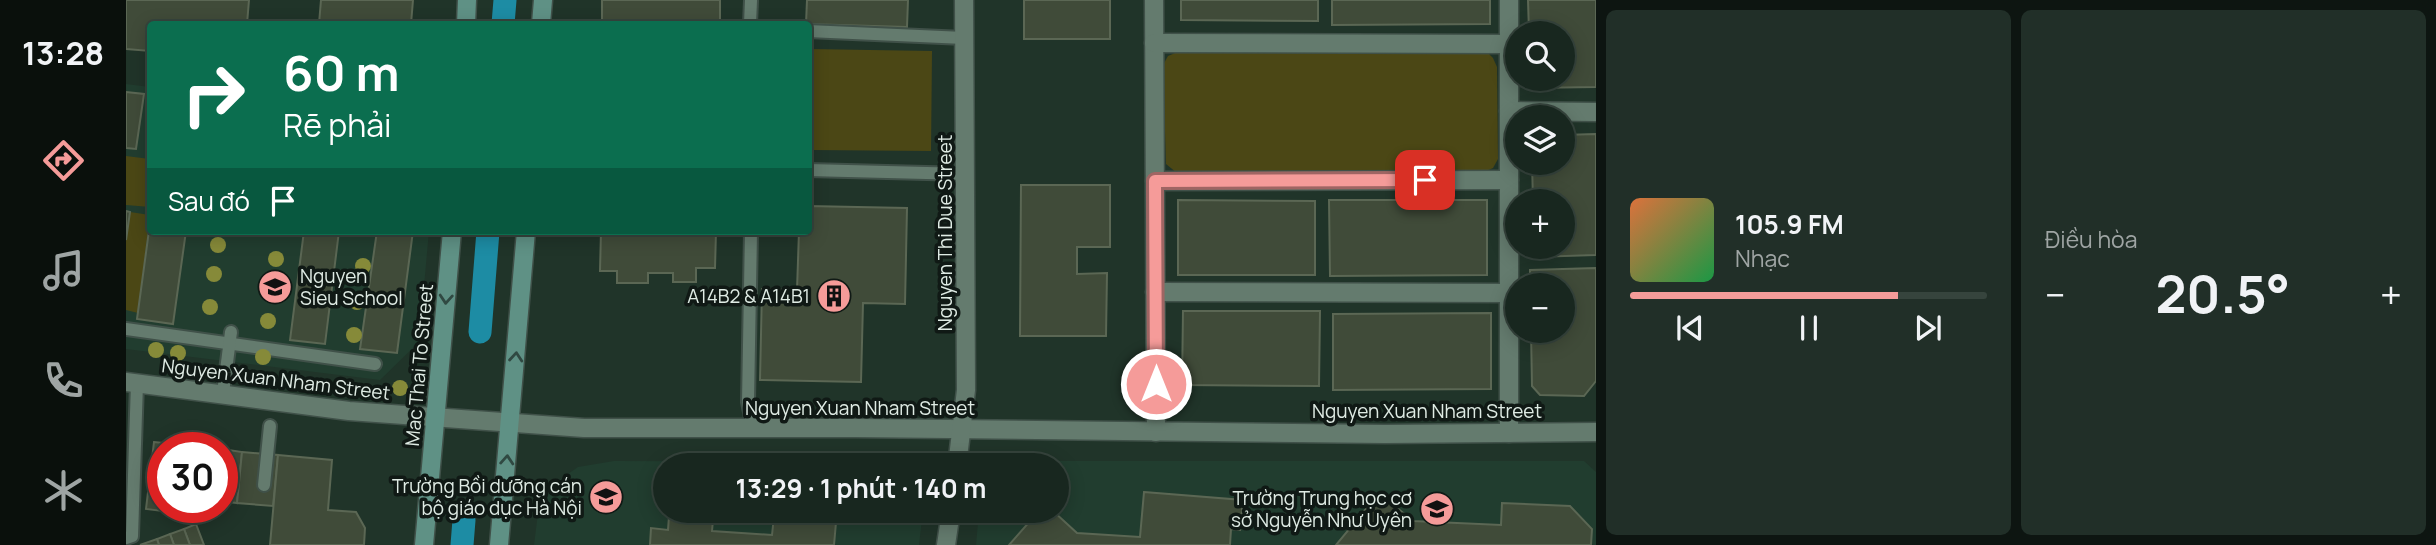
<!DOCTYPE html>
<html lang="vi">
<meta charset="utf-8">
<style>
:root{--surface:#18271f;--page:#212f28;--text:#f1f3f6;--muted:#9fa5a4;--line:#36443d;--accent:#f59b99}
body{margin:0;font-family:Manrope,sans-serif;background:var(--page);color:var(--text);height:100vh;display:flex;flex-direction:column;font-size:26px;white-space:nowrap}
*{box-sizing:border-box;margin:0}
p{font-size:23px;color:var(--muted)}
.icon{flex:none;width:38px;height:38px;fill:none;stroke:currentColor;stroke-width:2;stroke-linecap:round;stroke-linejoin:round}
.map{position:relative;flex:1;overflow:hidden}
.side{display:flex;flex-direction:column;gap:10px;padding:10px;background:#0d1511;width:840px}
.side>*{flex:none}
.hud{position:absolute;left:21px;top:21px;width:665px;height:214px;border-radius:7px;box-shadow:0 4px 18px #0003,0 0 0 2px var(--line);background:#0b6e4f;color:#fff;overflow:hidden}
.buttons{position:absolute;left:1379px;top:21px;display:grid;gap:14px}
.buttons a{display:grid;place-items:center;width:70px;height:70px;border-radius:50%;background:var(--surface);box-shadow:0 4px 18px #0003,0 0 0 2px var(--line);font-size:35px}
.speed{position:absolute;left:21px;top:432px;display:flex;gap:14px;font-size:35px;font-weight:700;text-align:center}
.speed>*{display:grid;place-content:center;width:91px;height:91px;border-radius:50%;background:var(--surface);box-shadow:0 4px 18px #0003,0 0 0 2px var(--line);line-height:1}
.speed .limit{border:10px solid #d22;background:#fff;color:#111}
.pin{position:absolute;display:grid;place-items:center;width:60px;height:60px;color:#fff;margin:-30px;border-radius:14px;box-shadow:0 4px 10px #0006}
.me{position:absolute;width:77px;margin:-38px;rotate:0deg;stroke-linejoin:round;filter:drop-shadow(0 0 5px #0008)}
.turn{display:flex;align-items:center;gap:24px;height:147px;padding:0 21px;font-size:32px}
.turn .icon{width:91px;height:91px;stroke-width:2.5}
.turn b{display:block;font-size:49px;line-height:60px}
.then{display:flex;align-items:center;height:66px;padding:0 21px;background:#0003;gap:14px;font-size:26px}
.big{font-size:52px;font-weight:700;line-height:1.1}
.side .tile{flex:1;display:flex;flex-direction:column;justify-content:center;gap:10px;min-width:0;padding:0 24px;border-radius:10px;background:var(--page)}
.song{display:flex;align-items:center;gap:21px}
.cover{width:84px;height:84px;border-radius:10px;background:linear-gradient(135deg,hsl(20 70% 55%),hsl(140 70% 35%))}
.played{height:7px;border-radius:4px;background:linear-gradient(90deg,var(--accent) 75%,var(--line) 75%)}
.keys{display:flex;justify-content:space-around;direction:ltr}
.heat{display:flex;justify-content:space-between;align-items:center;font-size:38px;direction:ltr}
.side .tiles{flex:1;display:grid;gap:10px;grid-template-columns:repeat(2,1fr)}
.trip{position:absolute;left:527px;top:453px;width:416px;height:70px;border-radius:35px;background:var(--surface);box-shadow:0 4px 18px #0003,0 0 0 2px var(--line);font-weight:700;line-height:70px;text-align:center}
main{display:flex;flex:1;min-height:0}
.tabs{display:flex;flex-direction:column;width:126px;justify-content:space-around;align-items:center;background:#0a100c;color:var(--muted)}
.tabs .icon{width:49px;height:49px}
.tabs .active{color:var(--accent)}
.tabs b{font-size:32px;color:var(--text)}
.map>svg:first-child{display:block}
</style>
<main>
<nav class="tabs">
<b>13:28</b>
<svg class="icon active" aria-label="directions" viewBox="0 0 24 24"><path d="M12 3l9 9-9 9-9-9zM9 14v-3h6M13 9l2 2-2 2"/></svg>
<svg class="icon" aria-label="music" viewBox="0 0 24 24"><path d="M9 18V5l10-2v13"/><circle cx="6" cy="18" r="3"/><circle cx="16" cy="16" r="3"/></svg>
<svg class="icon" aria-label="phone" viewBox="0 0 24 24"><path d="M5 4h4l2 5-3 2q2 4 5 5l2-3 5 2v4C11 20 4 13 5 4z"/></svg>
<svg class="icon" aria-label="climate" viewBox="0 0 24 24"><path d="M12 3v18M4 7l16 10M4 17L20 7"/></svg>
</nav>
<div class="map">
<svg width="1470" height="545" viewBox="0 0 1470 545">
<rect width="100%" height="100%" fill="#203429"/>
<g fill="#213d2f">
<path d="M0 84 24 87V231H303L293 342 254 380 0 349Z"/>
<path d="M488 461 772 462 781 465 539 466V511H797L793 545H408L412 513 429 483 452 467Z"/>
<path d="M884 461H1458L1470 472V545H850L853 511H931V466L880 465Z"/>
</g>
<g fill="#4b4715">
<path d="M683 49 806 51 805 151 683 150Z"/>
<path d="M1054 51 1363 54 1367 58 1371 67 1372 159 1367 168 1358 172 1051 173 1040 164 1037 65 1042 56Z"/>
<path d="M0 156 24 159V207L0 205Z"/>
<path d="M4 212 24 215 12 313 0 310V240Z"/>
</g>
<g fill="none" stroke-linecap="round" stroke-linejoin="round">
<g stroke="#1d8ca4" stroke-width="23">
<path d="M377 24 379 0"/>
<path d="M354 332 362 231"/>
<path d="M336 545 338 520"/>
</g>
</g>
<g fill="#404b39" stroke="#5b6754" stroke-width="2">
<path d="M0 0H123L121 24H24V51L0 49Z"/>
<path d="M195 0H287L285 24H193Z"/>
<rect x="476" y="0" width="118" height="24"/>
<path d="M681 0H782L781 27 680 24Z"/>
<rect x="898" y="0" width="86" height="39"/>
<path d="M1055 0H1192V21L1055 20Z"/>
<path d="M1206 0H1364V24L1206 25Z"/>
<path d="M1402 0H1470V87L1403 88V79H1437V33H1403Z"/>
<path d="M0 92 18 94 10 149 0 148Z"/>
<path d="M1470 134V255L1408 257V247H1437V201H1407L1406 163H1437V135Z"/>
<path d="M895 185H984V247H951V274L981 273 980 336H894Z"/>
<path d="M1052 200 1189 201V275H1052Z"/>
<path d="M1203 200H1361V275L1204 276Z"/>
<path d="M682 206 781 208 779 304 737 303 735 382 634 380 636 289 671 290 673 231H682Z"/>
<path d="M0 211 4 212 0 240Z"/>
<path d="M24 223V231H60L47 324 11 319Z"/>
<path d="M178 231H213L199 344 164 340Z"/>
<path d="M251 231H287L271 353 234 349Z"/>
<path d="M475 231H590L589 268H570V282H547V273H522V283H491V271H474Z"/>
<path d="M1470 268V381L1458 396 1414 395 1406 386 1405 331H1437V285H1404V270Z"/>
<path d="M1057 311H1194L1193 386 1056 385Z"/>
<path d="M1365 313V389L1207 390V314Z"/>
<path d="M28 442 84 448H37V508H69L68 515 20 509Z"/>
<path d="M96 449 116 452 111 503 96 501Z"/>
<path d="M116 452 152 455 147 506 111 503Z"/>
<path d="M152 455 206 460 202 510 230 512 239 528 238 545H144Z"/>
<path d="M1018 492 1117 500 1114 530 1105 529 1104 545H883L913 511H927L951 533 1014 537Z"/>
<path d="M1253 493 1287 521 1375 525 1376 503 1444 506 1466 529 1465 545H1210Z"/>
<path d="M656 511H711L708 545H524L525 528 542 530 543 516 587 520 586 531 646 535 648 516H655Z"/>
<path d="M70 524 78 545H64L58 529Z"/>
<path d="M58 529 64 545H48L44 534Z"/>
<path d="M44 534 48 545H33L31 539Z"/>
<path d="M31 539 33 545H14Z"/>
</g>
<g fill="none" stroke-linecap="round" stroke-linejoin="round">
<g stroke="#405149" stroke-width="16">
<g id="lane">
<path d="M624 24 625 0"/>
<path d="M682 31 838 38"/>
<path d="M682 170 840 174"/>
<path d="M625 231 622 402 627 428"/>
<path d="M0 329 249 364"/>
<path d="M97 393 105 332"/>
<path d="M138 485 144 426"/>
<path d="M0 538 6 536 11 383"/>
</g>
</g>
<g stroke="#405149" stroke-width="21">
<g id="street">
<path d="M1028 0 1030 432"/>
<path d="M1383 0V433"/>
<path d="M1028 43 1383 44"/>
<path d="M1383 111 1470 112"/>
<path d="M1029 181 1383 180"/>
<path d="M1029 292 1383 293"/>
<path d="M0 382 223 411 458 428H729L1259 434 1470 432"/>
<path d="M831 466 840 390 838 0"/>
<path d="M820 545 825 511"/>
</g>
</g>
<g stroke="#405149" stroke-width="21">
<g id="secondary">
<path d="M340 24 341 0"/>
<path d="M415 24 417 0"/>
<path d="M298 545 326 231"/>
<path d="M373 545 400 231"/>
</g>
</g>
<use href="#lane" stroke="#647b6e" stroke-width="12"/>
<use href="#street" stroke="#647b6e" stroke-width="18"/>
<use href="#secondary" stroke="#5f9185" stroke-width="18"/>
</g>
<g fill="#868a39">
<circle cx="92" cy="245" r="8"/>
<circle cx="150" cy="259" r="8"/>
<circle cx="237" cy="266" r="8"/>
<circle cx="88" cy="274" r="8"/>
<circle cx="146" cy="288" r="8"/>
<circle cx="231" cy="302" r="8"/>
<circle cx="84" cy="307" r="8"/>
<circle cx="142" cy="321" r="8"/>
<circle cx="228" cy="335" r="8"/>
<circle cx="30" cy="350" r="8"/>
<circle cx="52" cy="353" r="8"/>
<circle cx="137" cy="357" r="8"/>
<circle cx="274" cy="388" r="8"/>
</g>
<defs><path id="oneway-chevron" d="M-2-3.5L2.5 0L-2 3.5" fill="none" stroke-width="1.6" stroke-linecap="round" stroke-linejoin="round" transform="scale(1.75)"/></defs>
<g stroke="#304942">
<use href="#oneway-chevron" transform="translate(320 299) rotate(94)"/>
<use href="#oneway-chevron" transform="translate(390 357) rotate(-85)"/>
<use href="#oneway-chevron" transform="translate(381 460) rotate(-86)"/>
</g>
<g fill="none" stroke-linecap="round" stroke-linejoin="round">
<g stroke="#9f6563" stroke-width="18">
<path id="route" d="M1030 384 1029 181 1299 180"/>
</g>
<use href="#route" stroke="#f59b99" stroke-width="12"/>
</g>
<defs>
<g id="school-disc" transform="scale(1.75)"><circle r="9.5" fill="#f59b99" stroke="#101915"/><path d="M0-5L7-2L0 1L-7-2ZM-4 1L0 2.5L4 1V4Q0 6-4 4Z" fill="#111"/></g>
<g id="building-disc" transform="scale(1.75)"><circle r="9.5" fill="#f59b99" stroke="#101915"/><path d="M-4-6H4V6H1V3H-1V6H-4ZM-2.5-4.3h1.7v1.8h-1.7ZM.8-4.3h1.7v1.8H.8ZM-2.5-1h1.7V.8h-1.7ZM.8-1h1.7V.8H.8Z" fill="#111"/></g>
<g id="university-disc" transform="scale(1.75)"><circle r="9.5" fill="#f59b99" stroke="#101915"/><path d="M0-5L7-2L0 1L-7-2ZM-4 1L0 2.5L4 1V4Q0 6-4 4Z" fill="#111"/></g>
</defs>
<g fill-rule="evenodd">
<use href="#school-disc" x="149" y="287"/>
<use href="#building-disc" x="708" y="296"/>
<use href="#university-disc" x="480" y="497"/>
<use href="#school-disc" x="1311" y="509"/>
</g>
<g text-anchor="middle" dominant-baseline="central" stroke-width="7" stroke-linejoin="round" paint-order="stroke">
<g font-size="19" fill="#dfebe4" stroke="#101915">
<text transform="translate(819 233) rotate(-90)">Nguyen Thi Due Street</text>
<text transform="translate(293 365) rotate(-85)">Mac Thai To Street</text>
<text transform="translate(150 379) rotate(7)">Nguyen Xuan Nham Street</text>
<text x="734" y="408">Nguyen Xuan Nham Street</text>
<text x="1301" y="411">Nguyen Xuan Nham Street</text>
</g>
<g font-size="19" fill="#dfebe4" stroke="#101915" text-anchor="end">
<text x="174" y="276" text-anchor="start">Nguyen<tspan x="174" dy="22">Sieu School</tspan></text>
<text x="684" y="296">A14B2 &amp; A14B1</text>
<text x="456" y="486">Trường Bồi dưỡng cán<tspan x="456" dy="22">bộ giáo dục Hà Nội</tspan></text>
<text x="1286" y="498">Trường Trung học cơ<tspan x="1286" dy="22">sở Nguyễn Như Uyên</tspan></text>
</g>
</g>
</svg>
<div class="buttons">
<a><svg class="icon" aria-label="search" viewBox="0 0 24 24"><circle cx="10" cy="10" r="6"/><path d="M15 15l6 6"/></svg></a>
<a><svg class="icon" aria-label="layers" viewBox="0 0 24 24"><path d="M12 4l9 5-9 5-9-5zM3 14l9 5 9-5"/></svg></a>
<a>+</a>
<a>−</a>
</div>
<div class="speed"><div class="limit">30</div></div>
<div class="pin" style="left:1299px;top:180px;background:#d93025"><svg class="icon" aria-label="arrive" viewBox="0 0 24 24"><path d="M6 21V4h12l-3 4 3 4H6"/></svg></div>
<svg class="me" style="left:1030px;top:384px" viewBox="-20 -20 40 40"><circle r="17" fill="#f59b99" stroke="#fff" stroke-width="3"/><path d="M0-11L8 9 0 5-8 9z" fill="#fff"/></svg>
<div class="trip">13:29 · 1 phút · 140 m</div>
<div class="hud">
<div class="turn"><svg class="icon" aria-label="right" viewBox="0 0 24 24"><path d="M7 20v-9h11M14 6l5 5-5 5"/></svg><div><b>60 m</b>Rẽ phải</div></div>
<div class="then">Sau đó<svg class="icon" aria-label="arrive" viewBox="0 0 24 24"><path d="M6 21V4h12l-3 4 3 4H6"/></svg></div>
</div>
</div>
<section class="side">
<div class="tiles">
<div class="tile">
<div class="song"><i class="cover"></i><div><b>105.9 FM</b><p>Nhạc</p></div></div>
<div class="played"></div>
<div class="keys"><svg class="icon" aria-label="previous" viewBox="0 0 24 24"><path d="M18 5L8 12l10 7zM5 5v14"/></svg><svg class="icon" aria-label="pause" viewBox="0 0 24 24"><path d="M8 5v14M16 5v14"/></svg><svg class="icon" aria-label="next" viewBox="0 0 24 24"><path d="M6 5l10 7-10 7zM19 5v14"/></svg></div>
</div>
<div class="tile"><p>Điều hòa</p>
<div class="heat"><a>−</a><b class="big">20.5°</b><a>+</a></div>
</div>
</div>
</section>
</main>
